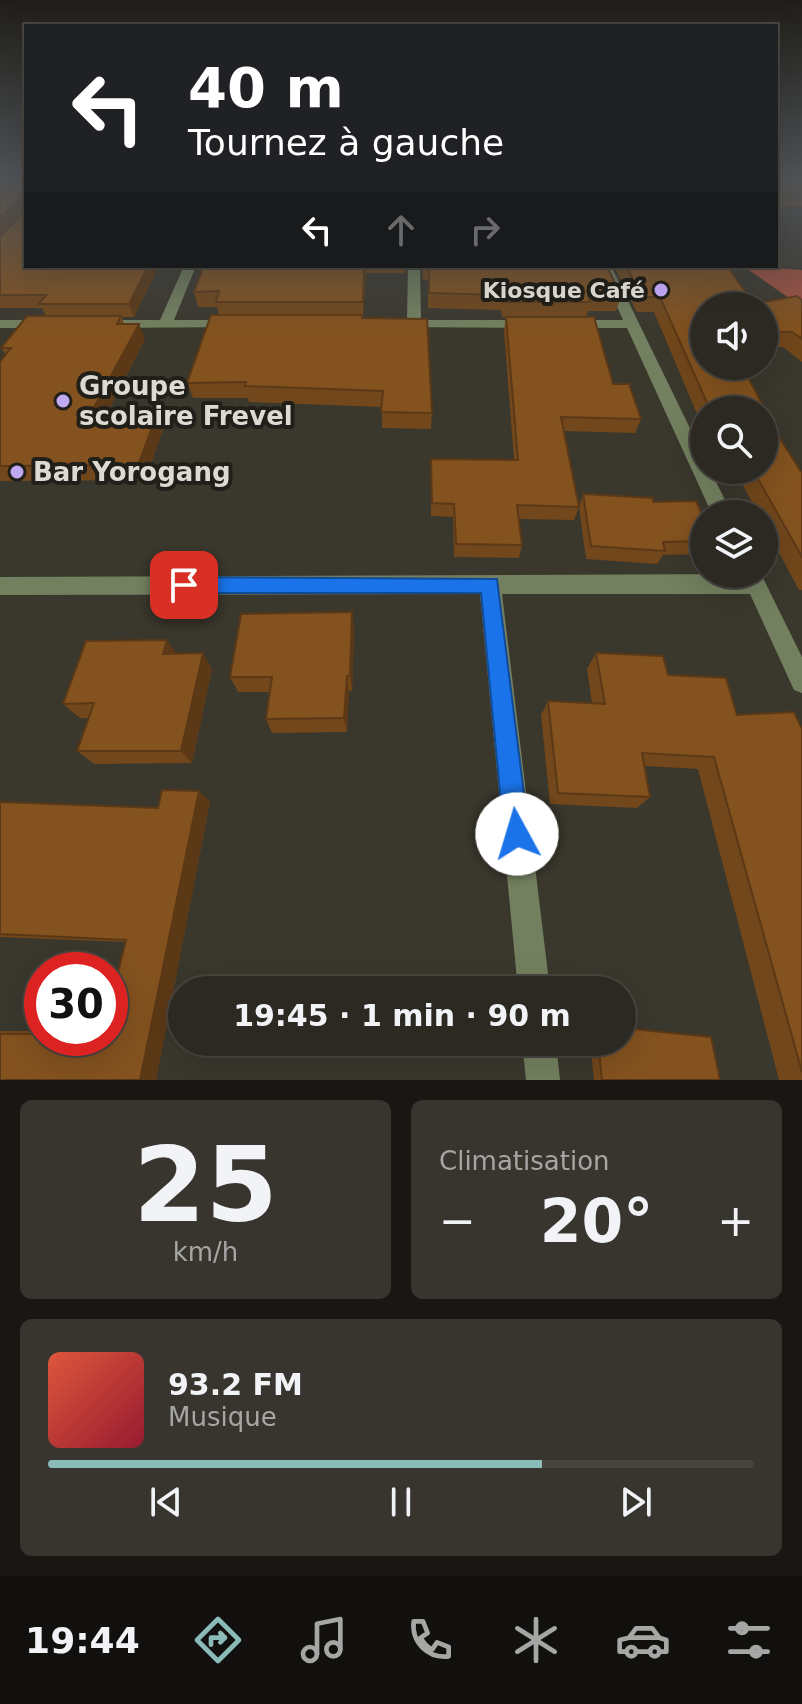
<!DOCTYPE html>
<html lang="fr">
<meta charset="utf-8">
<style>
:root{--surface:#2c2922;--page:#38352f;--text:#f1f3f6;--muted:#a6a6a5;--line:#484540;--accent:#8bbbb9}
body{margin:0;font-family:"DejaVu Sans",sans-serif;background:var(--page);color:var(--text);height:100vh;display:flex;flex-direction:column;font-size:30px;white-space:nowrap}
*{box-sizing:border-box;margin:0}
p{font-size:26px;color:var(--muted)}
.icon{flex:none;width:44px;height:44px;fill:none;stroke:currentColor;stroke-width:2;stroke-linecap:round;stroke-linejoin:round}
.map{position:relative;height:1080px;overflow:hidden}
.details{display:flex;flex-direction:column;gap:20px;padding:20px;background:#181713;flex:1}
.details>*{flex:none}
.top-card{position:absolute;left:24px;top:24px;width:754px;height:244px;border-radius:0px;box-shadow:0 8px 32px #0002,0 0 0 2px var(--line);background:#202124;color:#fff;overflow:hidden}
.fabs{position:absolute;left:690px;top:292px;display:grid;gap:16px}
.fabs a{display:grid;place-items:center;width:88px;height:88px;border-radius:50%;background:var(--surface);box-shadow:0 8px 32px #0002,0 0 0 2px var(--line);font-size:40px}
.speed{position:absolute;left:24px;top:952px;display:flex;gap:16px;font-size:40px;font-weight:700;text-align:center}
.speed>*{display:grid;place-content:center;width:104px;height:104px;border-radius:50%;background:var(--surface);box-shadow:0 8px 32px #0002,0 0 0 2px var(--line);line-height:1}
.speed .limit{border:12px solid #d22;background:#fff;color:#111}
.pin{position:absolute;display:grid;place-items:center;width:68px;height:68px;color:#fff;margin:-34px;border-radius:16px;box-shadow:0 4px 12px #0006}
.me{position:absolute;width:88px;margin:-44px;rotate:354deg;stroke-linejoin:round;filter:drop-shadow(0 0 6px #0008)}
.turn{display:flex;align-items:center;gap:28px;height:168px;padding:0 32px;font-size:36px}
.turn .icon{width:104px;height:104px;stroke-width:2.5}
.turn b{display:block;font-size:56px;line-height:68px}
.lanes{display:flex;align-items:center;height:76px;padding:0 32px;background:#0003;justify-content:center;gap:40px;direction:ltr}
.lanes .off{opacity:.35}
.big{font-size:60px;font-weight:800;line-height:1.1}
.details .tile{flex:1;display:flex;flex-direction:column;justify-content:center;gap:12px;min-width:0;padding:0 28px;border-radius:12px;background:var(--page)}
.details .dial{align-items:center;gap:0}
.dial b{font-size:104px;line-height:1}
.song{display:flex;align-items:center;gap:24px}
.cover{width:96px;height:96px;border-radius:12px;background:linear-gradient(135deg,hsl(10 70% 55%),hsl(350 70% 35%))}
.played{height:8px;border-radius:4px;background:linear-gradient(90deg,var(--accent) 70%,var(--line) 70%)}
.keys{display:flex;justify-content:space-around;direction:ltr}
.heat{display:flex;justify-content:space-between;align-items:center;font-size:44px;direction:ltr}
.details .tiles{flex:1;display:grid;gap:20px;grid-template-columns:1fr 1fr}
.tile:last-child{grid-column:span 2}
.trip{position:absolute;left:168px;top:976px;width:468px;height:80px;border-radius:40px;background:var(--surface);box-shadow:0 8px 32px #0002,0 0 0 2px var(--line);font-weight:800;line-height:80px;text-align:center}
.dock{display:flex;height:128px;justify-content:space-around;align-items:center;background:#12100e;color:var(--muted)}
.dock .icon{width:56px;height:56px}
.dock .active{color:var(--accent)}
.dock b{font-size:36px;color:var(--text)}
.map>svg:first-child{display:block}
</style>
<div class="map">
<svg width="802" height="1080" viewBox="0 0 802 1080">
<rect width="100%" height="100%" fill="#3a372d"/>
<path fill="#a34f3f" d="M743 266 802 270V307Z"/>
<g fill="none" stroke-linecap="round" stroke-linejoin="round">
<g fill="#73805f" fill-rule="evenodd">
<path d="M184 266H196L174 320H234L241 324 239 327 98 328 91 324 98 320H160Z"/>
<path d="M408 266H420L421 320H530L537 324 530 328 397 327V321L407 320Z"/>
<path d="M599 266H611L704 457V470H710L732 514H712L627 328H570L563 324 570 320H623Z"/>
<path d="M0 320H46L53 324 46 328H0Z"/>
<path d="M741 574H761L802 657V693L794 690 750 594H502L550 990H518L480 594 0 595V577Z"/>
<path d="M522 1042H556L560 1080H526Z"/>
</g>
</g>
<g fill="#71471b">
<path d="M26 179V266H159L134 317H122L124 324 145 339 109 409H159L165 424 145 480 0 481V362L6 355 1 348 46 316 42 308H0V237Z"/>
<path d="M776 179H802V207L776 206Z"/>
<path d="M204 266H406L405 273H366L363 317H362L432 413 431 429 382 428V407L249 402 248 398H193L187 383 219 315 217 307H198L194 292Z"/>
<path d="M422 266H607L621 296 616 311H588L586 317H502L501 310 428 308V280H423Z"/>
<path d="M614 266H727L754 304 797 296 802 300V362L783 347H764V306H704V366H742L782 442 802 473V590H799L764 525V514H758L735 470H764V410H704V421H700L654 312H637Z"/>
<path d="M506 317 613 384 641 419 635 433 564 431 579 507 574 520 519 519 522 545 519 558 454 557 453 517 431 516V459L514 460 504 331Z"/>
<path d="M583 494 653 502 704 519V554L663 555 657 564 586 559 579 507Z"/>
<path d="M354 629 352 691H349L347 732 272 733 266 719 269 692H238L230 677Z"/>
<path d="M167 640 176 654 212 669 192 763 94 764 77 751 89 718H80L63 704Z"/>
<path d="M596 653 668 675 737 715 802 729V1080H779L698 769 645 766 650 797 637 808 550 804 541 715 548 701 592 703 587 669Z"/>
<path d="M210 801 156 1080H0V1031H42V1038H110L125 942 0 937V802L158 808Z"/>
<path d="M590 1042H622L720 1080H594Z"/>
</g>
<g fill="#5c3916">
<path d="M20 199 26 211 0 236V217Z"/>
<path d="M148 266H159L134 317 129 304Z"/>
<path d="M364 266 366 273 363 317V302Z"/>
<path d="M139 324 145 339 101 424 93 409Z"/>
<path d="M159 409 165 424 145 480 138 465Z"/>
<path d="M352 612 354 629 352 691 350 675Z"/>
<path d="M167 640 178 656 163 654Z"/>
<path d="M203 653 212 669 192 763 181 751Z"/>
<path d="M347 676 349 691 347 732 344 718Z"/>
<path d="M199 791 210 801 156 1080H140Z"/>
</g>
<g fill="#83521f" stroke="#5c3916" stroke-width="2">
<path d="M0 179H26V266H148L129 304H39L46 295H0V237L22 214 23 202 20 199 0 217Z"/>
<path d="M776 179H802V193L776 192Z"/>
<path d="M204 266H364L363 302H216L219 291 194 292Z"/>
<path d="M429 266H607L621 296H588L590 302H504L503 295 429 293Z"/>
<path d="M626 266H727L754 304 797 296 802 300V339L792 332H764V306H704V366H742L782 442 802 473V557L753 470H764V410H719L717 406 708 405 660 297H642Z"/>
<path d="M211 315H362V318L427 319 432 413 381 412 383 391 245 386 246 382 187 383Z"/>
<path d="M27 316H121L117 324H139L93 409H159L138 465 0 466V362L11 348H1Z"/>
<path d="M506 317H594L613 384H629L641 419 561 417 579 507 517 505 522 545 456 544 454 504 432 503 431 459 518 460Z"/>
<path d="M583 494 653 498V502L696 501 704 519V541L663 542 665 551 591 546Z"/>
<path d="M352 612 350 675 347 676 344 718 266 719 272 677H230L241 614Z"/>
<path d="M167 640 163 654 203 653 181 751H77L94 703 63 704 86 641Z"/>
<path d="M596 653 663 656 668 675 726 678 737 715 794 712 802 729V1072L714 757 642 753 650 797 558 793 548 701 605 704Z"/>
<path d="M162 790 199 791 140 1080H0V1034H42V1038H110V1004L126 940 0 934V802L158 808Z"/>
<path d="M622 1028 711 1037 720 1080H602L598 1042H622Z"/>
</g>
<linearGradient id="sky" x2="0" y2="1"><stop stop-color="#201e19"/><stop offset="0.54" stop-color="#4f5357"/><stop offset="1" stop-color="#4f5357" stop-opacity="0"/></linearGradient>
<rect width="802" height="330" fill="url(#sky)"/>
<path fill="#1a73e8" stroke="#114b97" stroke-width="2" d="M184 577 497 579 529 834 526 843 517 847 508 843 504 834 481 593H184L177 591 174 585 177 580Z"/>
<g fill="#c1a8f3" stroke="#201f1a" stroke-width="3">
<circle cx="661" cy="290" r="8"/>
<circle cx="63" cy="401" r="8"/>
<circle cx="17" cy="472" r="8"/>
</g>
<g text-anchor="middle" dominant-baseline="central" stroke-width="8" stroke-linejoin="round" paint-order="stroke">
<g font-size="22" font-weight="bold" fill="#dcdad3" stroke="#201f1a" text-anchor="end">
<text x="645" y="290">Kiosque Café</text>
</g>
<g font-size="26" font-weight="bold" fill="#dcdad3" stroke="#201f1a" text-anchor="start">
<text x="79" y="386">Groupe<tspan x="79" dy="30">scolaire Frevel</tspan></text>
<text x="33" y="472">Bar Yorogang</text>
</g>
</g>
</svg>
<div class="fabs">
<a><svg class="icon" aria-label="sound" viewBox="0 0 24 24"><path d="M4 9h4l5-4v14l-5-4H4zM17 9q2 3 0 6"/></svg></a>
<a><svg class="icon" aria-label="search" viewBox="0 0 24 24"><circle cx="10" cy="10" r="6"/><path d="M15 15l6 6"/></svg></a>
<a><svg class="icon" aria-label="layers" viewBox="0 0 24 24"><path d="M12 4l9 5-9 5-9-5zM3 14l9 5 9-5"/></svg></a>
</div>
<div class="speed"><div class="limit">30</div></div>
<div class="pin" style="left:184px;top:585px;background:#d93025"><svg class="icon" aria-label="arrive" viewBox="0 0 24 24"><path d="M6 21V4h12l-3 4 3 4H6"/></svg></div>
<svg class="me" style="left:517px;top:834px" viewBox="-20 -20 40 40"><circle r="19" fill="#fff"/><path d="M0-13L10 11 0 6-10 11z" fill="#1a73e8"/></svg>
<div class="trip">19:45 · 1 min · 90 m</div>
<div class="top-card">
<div class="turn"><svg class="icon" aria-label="left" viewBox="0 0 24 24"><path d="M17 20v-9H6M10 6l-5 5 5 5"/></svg><div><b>40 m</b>Tournez à gauche</div></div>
<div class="lanes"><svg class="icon" aria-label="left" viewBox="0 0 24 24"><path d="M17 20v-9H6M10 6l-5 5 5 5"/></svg><svg class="icon off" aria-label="ahead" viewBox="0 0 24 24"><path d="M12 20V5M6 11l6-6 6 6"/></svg><svg class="icon off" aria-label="right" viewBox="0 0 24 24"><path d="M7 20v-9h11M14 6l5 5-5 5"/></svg></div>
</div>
</div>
<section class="details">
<div class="tiles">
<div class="tile dial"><b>25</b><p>km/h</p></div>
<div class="tile"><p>Climatisation</p>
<div class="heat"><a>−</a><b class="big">20°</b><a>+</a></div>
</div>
<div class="tile">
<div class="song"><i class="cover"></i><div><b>93.2 FM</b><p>Musique</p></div></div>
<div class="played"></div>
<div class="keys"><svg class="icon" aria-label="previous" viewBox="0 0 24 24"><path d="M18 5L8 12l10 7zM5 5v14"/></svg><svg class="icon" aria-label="pause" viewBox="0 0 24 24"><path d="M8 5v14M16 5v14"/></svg><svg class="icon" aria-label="next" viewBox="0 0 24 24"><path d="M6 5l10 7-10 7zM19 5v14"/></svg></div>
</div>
</div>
</section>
<nav class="dock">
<b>19:44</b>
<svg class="icon active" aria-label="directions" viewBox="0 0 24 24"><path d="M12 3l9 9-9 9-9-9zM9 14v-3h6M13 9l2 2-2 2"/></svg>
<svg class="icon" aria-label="music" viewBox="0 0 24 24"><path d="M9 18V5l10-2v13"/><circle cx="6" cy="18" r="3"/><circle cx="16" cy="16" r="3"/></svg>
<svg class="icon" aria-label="phone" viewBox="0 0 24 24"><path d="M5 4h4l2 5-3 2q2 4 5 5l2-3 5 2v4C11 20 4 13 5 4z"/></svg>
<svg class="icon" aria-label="climate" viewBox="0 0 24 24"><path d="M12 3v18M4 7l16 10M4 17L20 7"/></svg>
<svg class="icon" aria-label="car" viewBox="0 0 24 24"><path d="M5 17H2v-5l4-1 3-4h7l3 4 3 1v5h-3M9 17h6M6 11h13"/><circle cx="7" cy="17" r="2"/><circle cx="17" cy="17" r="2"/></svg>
<svg class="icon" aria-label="filters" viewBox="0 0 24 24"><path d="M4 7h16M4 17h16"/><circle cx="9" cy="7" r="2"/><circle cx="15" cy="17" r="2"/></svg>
</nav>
